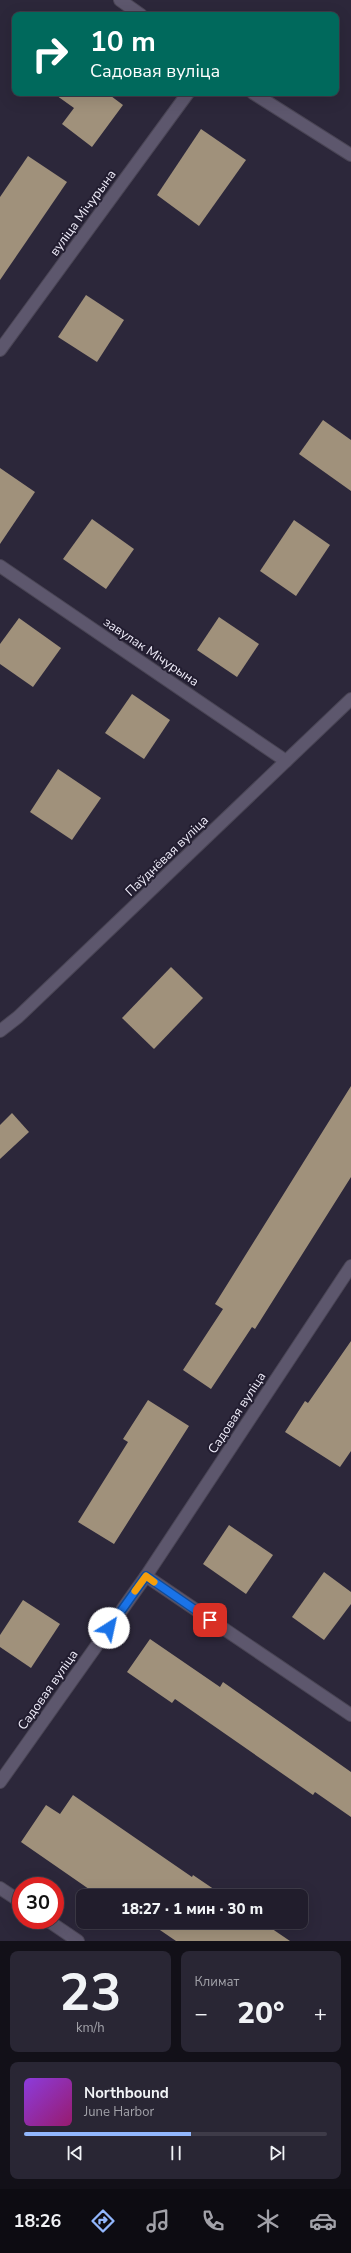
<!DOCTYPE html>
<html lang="ru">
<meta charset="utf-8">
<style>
:root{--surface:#211d2c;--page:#292634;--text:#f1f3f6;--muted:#a2a2a9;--line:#3e3b48;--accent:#92b7fd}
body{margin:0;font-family:"Nunito Sans",sans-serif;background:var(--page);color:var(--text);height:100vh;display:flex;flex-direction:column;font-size:15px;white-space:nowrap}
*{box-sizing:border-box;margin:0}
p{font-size:13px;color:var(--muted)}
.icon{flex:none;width:22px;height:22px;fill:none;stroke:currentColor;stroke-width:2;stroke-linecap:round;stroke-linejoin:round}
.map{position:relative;height:1941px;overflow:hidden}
.sheet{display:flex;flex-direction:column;gap:10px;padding:10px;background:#121018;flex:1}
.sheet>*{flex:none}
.top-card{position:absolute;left:12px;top:12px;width:327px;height:84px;border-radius:8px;box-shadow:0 4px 16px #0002,0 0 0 1px var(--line);background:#00695c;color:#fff;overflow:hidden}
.speed{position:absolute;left:12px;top:1877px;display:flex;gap:8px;font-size:20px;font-weight:700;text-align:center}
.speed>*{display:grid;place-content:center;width:52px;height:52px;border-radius:50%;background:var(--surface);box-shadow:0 4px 16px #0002,0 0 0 1px var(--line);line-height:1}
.speed .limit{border:6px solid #d22;background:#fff;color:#111}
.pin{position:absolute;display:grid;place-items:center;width:34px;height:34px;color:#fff;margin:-17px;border-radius:8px;box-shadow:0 2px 6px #0006}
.me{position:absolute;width:44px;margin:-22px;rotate:35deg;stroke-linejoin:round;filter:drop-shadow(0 0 3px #0008)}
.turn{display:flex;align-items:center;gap:14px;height:84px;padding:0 12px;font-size:18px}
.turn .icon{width:52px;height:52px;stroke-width:2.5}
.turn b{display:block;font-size:28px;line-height:34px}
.big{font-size:30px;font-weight:800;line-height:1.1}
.sheet .card{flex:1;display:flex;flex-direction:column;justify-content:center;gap:6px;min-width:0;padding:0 14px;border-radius:8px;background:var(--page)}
.sheet .dial{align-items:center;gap:0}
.dial b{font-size:52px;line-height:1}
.song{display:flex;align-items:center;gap:12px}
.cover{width:48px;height:48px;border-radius:6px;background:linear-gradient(135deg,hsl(270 70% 55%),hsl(320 70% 35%))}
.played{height:4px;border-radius:2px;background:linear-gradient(90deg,var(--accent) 55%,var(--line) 55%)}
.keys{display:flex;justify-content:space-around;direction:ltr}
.heat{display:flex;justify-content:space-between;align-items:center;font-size:22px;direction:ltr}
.sheet .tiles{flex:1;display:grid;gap:10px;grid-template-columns:1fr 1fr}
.card:last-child{grid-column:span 2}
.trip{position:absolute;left:76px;top:1889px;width:232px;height:40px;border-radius:8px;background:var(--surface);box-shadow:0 4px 16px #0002,0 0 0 1px var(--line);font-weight:800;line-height:40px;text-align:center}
.tab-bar{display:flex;height:64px;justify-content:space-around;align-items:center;background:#0d0c12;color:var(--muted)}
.tab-bar .icon{width:28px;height:28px}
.tab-bar .selected{color:var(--accent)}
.tab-bar b{font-size:18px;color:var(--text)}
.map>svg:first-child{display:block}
</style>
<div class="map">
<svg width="351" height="1941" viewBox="0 0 351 1941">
<rect width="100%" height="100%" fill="#2c273a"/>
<g fill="#a0917b">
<path d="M53 93H107L123 105 92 147 62 124 74 108Z"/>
<path d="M201 129 246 160 199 226 157 195Z"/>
<path d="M28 156 67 182 0 280V197Z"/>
<path d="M86 295 124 320 97 362 58 337Z"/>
<path d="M323 420 351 440V491L299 454Z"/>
<path d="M0 468 35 492 0 544Z"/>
<path d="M92 519 134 549 106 589 63 559Z"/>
<path d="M294 520 330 545 296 596 260 571Z"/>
<path d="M219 617 259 644 237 677 197 650Z"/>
<path d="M19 618 61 648 33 687 0 664V644Z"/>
<path d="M132 694 170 720 144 759 105 733Z"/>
<path d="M58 769 101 798 72 840 30 812Z"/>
<path d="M171 967 203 998 154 1049 122 1018Z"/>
<path d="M351 1086V1177L255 1329 252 1327 211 1389 183 1370 223 1309 215 1304Z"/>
<path d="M12 1113 29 1132 0 1159V1125Z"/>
<path d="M351 1341V1451L340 1467 285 1432 305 1401 308 1403Z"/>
<path d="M148 1400 189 1426 114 1544 78 1522 128 1442 123 1439Z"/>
<path d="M229 1525 273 1555 246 1594 203 1564Z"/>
<path d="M324 1572 351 1592V1604L324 1640 292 1617Z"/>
<path d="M23 1600 60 1624 31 1668 0 1647V1635Z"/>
<path d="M150 1639 220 1687 223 1682 351 1772V1817L315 1792 313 1795 175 1699 172 1703 127 1672Z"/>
<path d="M73 1795 192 1877 193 1875 224 1896H99L21 1842 46 1805 60 1814Z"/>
<path d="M162 1922H262L290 1941H176L157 1928Z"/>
</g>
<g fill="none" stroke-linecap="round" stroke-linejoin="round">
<g stroke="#4a4555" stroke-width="14">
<g id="minor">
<path d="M120 0 141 15"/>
<path d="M253 93 351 155"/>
<path d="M0 350 188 93"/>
<path d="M0 566 286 761"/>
<path d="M0 1031 18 1017 351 699"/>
<path d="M351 1266 146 1576 351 1715"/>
<path d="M0 1782 146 1576"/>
<path d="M0 1888 21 1902"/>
<path d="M47 1920 78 1941"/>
</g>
</g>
<use href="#minor" stroke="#5d576d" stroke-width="12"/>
</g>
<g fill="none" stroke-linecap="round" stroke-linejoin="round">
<g stroke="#114b97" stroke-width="10">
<path id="route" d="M109 1628 146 1576 210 1620"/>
</g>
<use href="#route" stroke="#1a73e8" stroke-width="7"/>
<path stroke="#f59e0b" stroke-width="7" d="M135 1591 146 1576 154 1582"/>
</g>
<g text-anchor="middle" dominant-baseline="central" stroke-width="4" stroke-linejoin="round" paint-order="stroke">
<g font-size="13" fill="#f0edfa" stroke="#221d30">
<text transform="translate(83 213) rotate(-54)">вуліца Мічурына</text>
<text transform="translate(151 652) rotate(34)">завулак Мічурына</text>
<text transform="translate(167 856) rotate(-44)">Паўднёвая вуліца</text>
<text transform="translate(237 1413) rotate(-57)">Садовая вуліца</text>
<text transform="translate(48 1690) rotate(-55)">Садовая вуліца</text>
</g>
</g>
</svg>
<div class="speed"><div class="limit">30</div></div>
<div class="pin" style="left:210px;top:1620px;background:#d93025"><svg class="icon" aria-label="arrive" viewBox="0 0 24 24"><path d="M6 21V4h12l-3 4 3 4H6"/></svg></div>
<svg class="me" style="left:109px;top:1628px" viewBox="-20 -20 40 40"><circle r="19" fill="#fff"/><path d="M0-13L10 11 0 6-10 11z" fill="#1a73e8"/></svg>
<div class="trip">18:27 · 1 мин · 30 m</div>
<div class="top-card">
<div class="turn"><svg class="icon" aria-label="right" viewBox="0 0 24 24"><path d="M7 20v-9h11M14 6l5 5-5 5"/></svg><div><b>10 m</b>Садовая вуліца</div></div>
</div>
</div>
<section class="sheet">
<div class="tiles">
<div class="card dial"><b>23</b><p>km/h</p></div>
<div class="card"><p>Климат</p>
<div class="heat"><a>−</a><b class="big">20°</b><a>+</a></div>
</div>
<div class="card">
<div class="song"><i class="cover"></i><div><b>Northbound</b><p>June Harbor</p></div></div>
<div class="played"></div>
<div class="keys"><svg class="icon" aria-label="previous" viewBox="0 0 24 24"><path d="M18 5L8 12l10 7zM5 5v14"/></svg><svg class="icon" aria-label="pause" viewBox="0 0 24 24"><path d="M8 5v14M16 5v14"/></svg><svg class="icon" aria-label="next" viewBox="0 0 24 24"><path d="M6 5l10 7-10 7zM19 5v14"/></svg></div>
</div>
</div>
</section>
<nav class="tab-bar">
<b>18:26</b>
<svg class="icon selected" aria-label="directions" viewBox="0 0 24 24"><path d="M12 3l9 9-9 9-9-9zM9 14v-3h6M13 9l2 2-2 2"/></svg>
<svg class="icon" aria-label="music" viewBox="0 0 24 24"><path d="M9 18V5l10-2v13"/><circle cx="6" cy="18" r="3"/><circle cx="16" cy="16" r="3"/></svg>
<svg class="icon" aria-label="phone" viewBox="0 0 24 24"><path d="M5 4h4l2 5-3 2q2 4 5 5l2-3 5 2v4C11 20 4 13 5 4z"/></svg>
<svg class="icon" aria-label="climate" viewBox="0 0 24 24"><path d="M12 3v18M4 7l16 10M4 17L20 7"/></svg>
<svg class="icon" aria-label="car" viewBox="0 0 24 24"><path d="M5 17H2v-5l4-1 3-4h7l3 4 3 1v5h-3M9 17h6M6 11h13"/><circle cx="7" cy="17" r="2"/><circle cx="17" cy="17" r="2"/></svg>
</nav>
